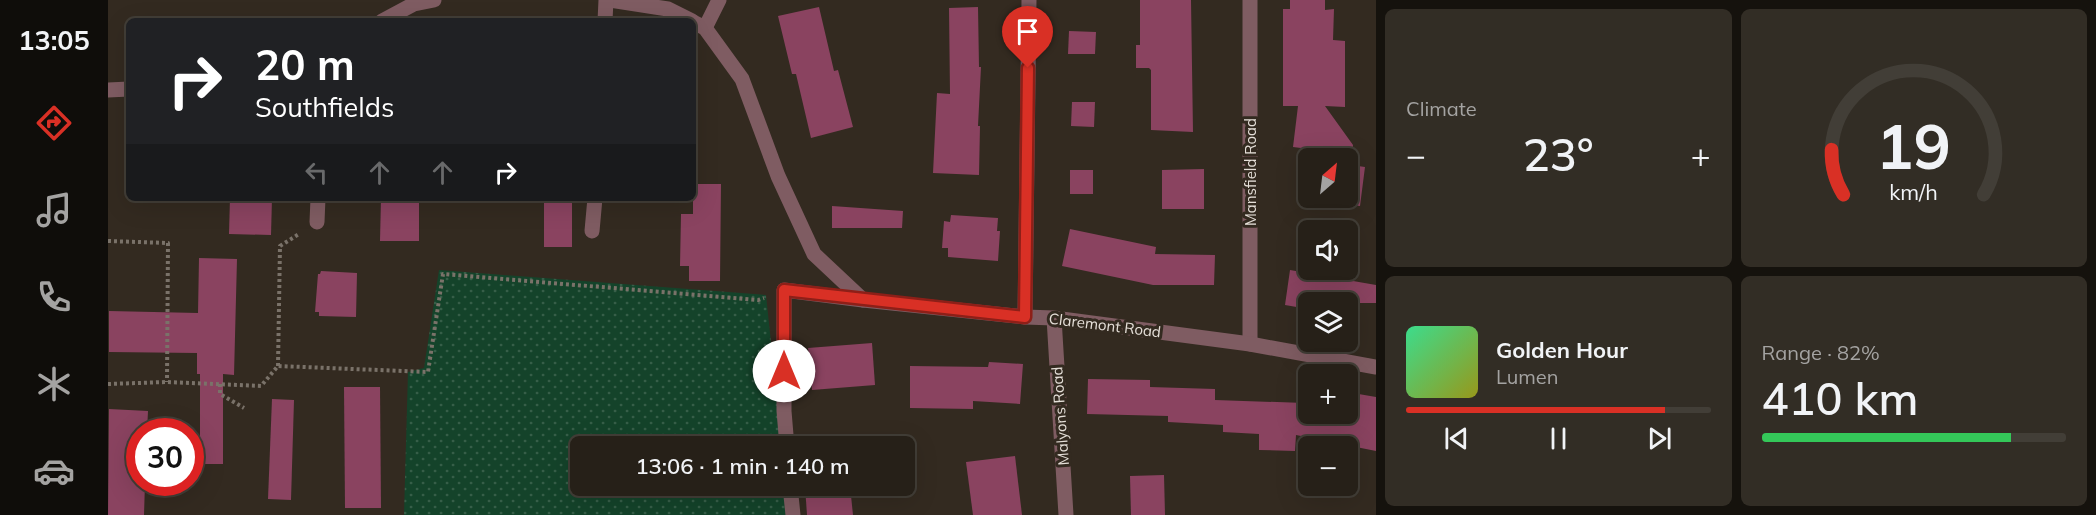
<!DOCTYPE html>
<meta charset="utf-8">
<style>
:root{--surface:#262018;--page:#322d25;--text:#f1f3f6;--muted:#a4a3a2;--line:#423e37;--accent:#d93025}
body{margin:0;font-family:Mulish,sans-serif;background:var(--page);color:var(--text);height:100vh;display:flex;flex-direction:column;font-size:22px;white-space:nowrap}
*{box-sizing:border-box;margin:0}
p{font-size:20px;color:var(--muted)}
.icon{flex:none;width:33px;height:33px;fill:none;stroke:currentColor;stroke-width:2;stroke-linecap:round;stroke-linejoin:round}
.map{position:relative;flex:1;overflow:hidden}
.side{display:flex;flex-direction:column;gap:9px;padding:9px;background:#15120d;width:720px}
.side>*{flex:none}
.hud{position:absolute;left:18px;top:18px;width:570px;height:183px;border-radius:9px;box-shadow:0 6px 24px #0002,0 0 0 2px var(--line);background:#202124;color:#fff;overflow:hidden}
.needle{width:39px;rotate:28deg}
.fabs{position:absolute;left:1190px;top:148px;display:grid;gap:12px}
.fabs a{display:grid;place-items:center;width:60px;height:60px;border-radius:9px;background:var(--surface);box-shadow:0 6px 24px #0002,0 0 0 2px var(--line);font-size:30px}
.speed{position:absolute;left:18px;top:418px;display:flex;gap:12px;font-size:30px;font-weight:700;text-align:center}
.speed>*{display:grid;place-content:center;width:78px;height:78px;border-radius:50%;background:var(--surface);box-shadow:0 6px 24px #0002,0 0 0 2px var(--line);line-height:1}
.speed .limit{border:9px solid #d22;background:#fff;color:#111}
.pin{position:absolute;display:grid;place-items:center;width:51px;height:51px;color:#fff;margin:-62px -26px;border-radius:50% 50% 50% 0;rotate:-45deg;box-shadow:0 0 6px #0007}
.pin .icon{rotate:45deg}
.me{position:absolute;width:66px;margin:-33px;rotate:0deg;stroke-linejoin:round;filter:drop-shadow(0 0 4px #0008)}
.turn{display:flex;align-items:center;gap:21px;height:126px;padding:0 30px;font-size:27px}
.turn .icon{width:78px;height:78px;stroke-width:2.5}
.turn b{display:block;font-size:42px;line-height:51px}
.lanes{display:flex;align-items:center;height:57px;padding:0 30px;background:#0003;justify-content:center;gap:30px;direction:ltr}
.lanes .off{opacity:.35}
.big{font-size:45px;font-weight:600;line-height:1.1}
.side .widget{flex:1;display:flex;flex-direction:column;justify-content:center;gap:9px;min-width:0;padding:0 21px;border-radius:9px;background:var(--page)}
.side .dial{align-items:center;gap:0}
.dial svg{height:156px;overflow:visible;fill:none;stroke:var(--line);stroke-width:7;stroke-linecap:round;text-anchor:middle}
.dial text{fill:var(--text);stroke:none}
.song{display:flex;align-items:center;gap:18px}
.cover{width:72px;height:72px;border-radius:9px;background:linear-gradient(135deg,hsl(150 70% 55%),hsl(60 70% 35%))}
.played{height:6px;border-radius:3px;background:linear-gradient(90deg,var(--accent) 85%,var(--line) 85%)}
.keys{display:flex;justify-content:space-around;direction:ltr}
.heat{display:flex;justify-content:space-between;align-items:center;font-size:33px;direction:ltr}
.charge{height:9px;border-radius:4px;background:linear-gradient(90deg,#34c759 82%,var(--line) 0)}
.side .tiles{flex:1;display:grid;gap:9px;grid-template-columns:repeat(2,1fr)}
.trip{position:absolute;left:462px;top:436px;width:345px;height:60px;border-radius:9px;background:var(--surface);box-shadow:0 6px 24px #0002,0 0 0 2px var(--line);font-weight:600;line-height:60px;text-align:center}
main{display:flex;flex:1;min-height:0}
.menu{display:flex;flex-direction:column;width:108px;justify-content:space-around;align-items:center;background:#0f0d0a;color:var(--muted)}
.menu .icon{width:42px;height:42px}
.menu .selected{color:var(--accent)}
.menu b{font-size:27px;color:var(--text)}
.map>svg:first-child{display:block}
</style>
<main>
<nav class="menu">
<b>13:05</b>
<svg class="icon selected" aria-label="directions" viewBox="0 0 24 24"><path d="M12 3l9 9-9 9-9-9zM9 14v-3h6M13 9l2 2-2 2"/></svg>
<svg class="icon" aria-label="music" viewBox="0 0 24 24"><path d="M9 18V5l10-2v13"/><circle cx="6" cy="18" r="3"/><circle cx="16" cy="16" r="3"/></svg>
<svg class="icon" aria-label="phone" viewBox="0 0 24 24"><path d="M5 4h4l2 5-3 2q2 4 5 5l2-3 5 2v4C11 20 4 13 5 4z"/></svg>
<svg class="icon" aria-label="climate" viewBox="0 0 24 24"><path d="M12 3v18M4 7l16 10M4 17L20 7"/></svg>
<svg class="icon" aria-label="car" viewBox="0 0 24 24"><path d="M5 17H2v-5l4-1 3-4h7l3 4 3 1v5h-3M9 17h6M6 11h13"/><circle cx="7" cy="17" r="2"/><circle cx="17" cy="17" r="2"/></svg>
</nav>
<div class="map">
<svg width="1268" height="515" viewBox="0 0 1268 515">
<defs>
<pattern id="grass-dots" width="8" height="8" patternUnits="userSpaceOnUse" patternTransform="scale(1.5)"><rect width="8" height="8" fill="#14432a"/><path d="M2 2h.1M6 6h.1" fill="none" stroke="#365e48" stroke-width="1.8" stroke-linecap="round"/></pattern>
</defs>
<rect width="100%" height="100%" fill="#332a20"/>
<path fill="url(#grass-dots)" d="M331 270 658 295 674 447H472V486H678L681 515H296L300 372 316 368Z"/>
<g fill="#8a4360">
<path d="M1032 0H1083L1085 132 1043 130V70L1041 68H1028V45H1032Z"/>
<path d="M1182 0H1217V10L1226 9 1225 40 1237 41V107L1217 106 1245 145 1243 165 1257 167 1252 206 1213 201 1211 198H1239V159H1200V186L1189 174 1193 148 1185 147 1190 106H1175V9H1182Z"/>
<path d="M711 7 726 71 730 70 745 127 703 138 688 74H684L670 16Z"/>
<path d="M870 7 871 67H873L870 126H872L871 175 825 173 829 93 842 94 841 8Z"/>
<path d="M961 31 988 32 987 54H960Z"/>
<path d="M964 102H987L986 127 963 126Z"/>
<path d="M1096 169V209H1054V170Z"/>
<rect x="962" y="170" width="23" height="24"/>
<path d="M585 184H613L612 281H581V266H572L573 214H585Z"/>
<path d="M122 198H164L163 235 121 234Z"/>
<path d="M273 198H311V241H272Z"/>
<rect x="436" y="198" width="28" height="49"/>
<path d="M724 206 795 211 794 228H724Z"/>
<path d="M843 215 890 218 889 231H892L890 261 840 257V248H834L836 221 842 222Z"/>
<path d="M962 229 1048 247 1047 254 1107 255 1106 285H1045L954 266Z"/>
<path d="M91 258 129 259 126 375 115 374V464H92V374H89V353L1 352V311L90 313Z"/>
<path d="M1182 270 1268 285V303H1200V309L1177 305Z"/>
<path d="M213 271 249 273 248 317 211 316V312H207L210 274H212Z"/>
<path d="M764 343 767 385 704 390 700 348Z"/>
<path d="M881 362 915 364 912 404 865 401V409L802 408V366L880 367Z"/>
<path d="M980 379 1042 380V387L1107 389V400L1197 403 1200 388V414H1239V392L1268 397V451L1188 435 1187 451 1151 450V434L1115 432V425L1060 422V416L979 414Z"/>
<path d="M236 387H272L273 508H237Z"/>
<path d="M164 399 186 400 183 500 160 499Z"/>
<path d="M1 409 40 411 39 432H32V483H37L36 515H0Z"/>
<path d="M907 456 914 515H865L858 462Z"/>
<path d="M1056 475 1057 515H1023L1022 476Z"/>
<path d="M697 486H742L745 515H699Z"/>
</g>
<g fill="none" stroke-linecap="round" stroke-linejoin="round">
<g stroke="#7a7269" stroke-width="4" stroke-dasharray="3 3" stroke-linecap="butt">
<path d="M0 241 60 243 59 382"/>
<path d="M170 366 172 246 191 234"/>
<path d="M0 384 59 382 153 386 170 366 320 372 335 274 650 300 656 298"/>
<path d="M112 384V394L136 408"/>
</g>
<g stroke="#7f5c62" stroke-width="15">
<path d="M502 0 560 9 584 21"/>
<path d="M1142 0V344"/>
<path d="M274 21 306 4 326 0"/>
<path d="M497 21 498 0"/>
<path d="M585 22 597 28 634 79 670 176 706 254 755 300 917 317 946 318 1142 344 1268 367"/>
<path d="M597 28 611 0"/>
<path d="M0 90 21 89"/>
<path d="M209 222 210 198"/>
<path d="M484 231 487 198"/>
<path d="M917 317 921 0"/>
<path d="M946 318 958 515"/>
<path d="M679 447 676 411V290L755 300"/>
<path d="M682 486 685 515"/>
</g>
</g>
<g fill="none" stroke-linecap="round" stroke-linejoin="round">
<g stroke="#8d1f18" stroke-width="15">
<path id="route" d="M676 371V290L917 317 920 68"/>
</g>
<use href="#route" stroke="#d93025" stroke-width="10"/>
</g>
<g text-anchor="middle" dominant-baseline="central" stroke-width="6" stroke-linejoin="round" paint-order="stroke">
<g font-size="15" fill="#e5dfd8" stroke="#332a20">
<text transform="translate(1142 172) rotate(-90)">Mansfield Road</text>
<text transform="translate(997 325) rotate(7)">Claremont Road</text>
<text transform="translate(952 416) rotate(-94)">Malyons Road</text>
</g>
</g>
</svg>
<div class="fabs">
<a><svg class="needle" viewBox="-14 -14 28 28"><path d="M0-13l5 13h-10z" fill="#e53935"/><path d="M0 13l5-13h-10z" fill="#a4a3a2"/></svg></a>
<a><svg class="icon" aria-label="sound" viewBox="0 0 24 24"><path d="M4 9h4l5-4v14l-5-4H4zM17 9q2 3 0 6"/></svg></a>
<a><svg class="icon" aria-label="layers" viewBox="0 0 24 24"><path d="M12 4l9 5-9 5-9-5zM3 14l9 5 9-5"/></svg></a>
<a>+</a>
<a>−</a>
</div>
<div class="speed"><div class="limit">30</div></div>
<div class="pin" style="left:920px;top:68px;background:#d93025"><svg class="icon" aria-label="arrive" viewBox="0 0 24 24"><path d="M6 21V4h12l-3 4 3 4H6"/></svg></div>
<svg class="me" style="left:676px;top:371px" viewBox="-20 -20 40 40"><circle r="19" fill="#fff"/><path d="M0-13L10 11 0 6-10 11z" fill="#d93025"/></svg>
<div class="trip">13:06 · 1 min · 140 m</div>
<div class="hud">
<div class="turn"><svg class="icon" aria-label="right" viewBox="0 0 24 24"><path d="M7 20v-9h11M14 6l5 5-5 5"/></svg><div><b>20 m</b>Southfields</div></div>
<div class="lanes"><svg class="icon off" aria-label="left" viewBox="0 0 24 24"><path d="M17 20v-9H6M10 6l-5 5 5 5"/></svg><svg class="icon off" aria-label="ahead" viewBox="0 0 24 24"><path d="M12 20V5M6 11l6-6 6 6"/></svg><svg class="icon off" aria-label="ahead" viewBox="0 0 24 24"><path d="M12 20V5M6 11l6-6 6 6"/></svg><svg class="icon" aria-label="right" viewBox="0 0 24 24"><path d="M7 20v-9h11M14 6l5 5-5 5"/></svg></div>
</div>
</div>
<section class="side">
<div class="tiles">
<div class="widget"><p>Climate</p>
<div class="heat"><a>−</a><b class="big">23°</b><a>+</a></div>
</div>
<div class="widget dial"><svg viewBox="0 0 100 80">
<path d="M14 69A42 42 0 1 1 86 69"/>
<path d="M14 69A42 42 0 0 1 8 46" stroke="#d93025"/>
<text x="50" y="56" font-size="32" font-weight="700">19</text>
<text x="50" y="72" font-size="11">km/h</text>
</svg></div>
<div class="widget">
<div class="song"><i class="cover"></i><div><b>Golden Hour</b><p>Lumen</p></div></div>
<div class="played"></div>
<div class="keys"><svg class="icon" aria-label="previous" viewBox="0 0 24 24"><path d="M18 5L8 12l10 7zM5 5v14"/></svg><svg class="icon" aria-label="pause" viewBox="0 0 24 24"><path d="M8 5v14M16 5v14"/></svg><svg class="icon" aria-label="next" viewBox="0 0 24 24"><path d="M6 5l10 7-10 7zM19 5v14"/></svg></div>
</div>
<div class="widget"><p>Range · 82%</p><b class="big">410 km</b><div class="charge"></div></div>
</div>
</section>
</main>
